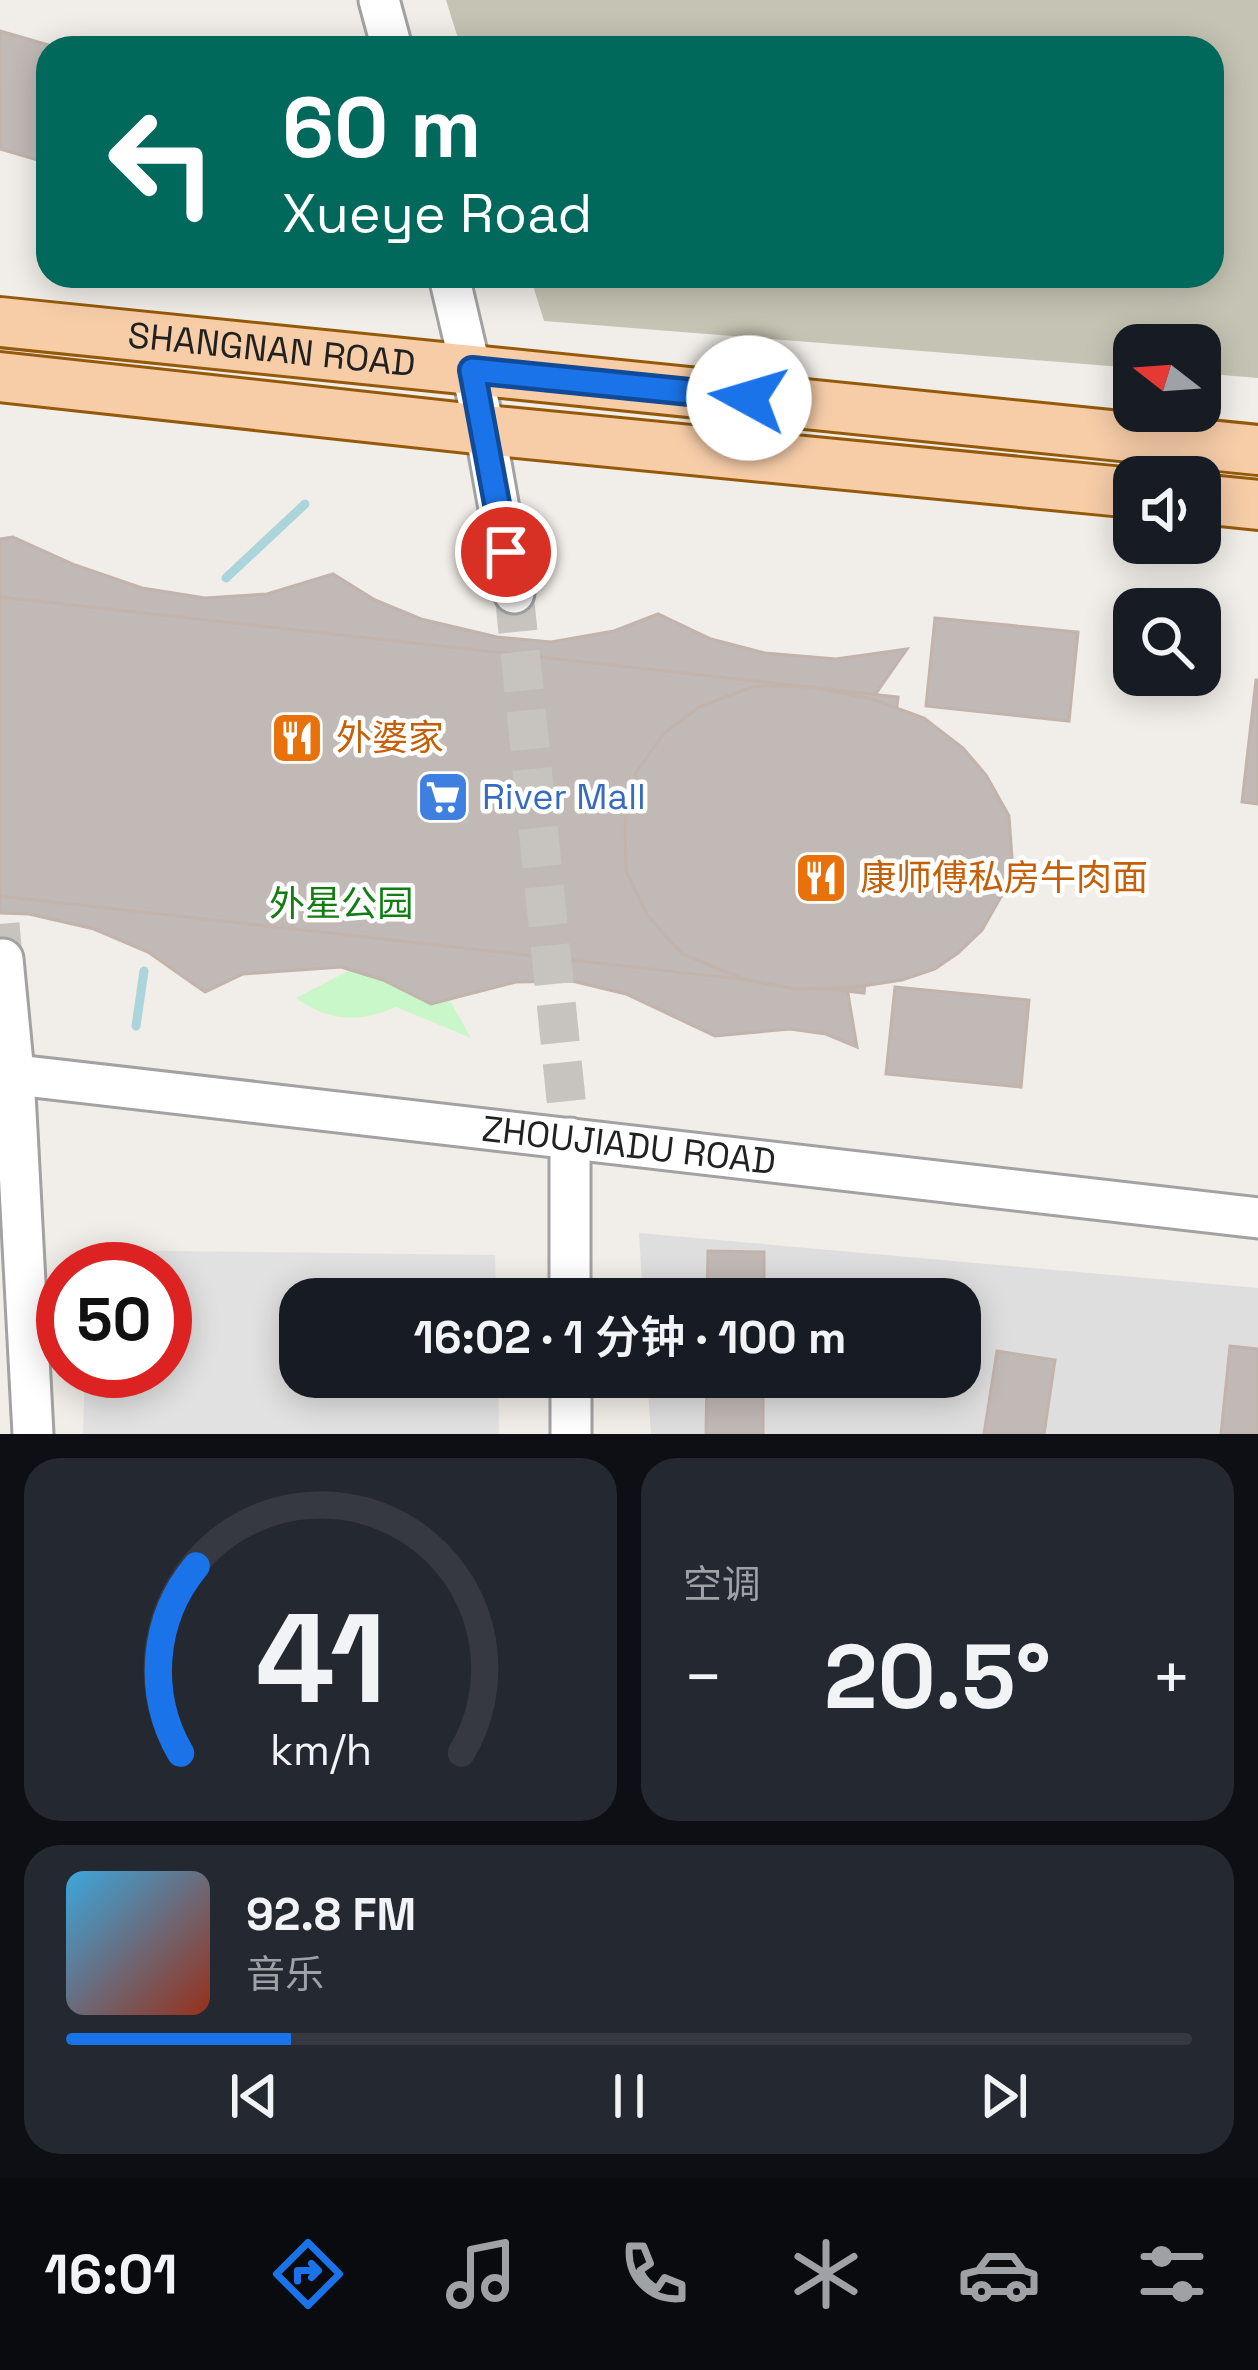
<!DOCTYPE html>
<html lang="zh">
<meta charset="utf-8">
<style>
:root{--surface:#171b24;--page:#242831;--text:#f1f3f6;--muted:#9ea1a6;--line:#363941;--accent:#1a73e8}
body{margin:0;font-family:"Space Grotesk","Noto Sans SC",sans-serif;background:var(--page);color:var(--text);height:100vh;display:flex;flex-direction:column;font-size:45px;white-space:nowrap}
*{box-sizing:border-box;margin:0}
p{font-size:39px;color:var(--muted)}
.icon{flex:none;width:66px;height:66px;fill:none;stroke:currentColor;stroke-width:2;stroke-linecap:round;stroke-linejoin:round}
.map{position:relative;height:1434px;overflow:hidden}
.details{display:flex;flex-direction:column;gap:24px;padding:24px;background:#0d0f14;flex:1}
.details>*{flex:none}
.top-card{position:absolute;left:36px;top:36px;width:1188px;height:252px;border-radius:36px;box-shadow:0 6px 30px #0003;background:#00695c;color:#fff;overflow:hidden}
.needle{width:78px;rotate:287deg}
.buttons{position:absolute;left:1113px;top:324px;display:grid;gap:24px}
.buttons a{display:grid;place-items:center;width:108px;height:108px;border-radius:24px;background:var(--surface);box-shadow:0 6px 30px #0003;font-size:60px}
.speed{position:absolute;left:36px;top:1242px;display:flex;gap:24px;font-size:60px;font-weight:700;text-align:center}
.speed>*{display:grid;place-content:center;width:156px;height:156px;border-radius:50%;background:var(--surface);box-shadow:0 6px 30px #0003;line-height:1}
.speed .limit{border:18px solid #d22;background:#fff;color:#111}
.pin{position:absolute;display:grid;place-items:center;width:102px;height:102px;color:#fff;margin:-51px;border:6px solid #fff;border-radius:50%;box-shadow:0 3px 12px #0007}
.me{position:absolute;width:132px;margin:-66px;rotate:276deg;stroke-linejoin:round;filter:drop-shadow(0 0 9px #0008)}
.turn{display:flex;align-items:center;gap:42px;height:252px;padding:0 48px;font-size:54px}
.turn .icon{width:156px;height:156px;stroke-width:2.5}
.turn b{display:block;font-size:84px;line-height:102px}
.big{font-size:90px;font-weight:600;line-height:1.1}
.details .tile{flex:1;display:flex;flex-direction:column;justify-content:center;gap:18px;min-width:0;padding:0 42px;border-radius:36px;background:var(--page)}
.details .dial{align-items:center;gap:0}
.dial svg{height:312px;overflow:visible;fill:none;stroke:var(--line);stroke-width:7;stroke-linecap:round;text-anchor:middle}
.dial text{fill:var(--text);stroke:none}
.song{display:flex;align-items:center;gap:36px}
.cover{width:144px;height:144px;border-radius:18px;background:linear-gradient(135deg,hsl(200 70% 55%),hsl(10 70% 35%))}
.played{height:12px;border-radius:6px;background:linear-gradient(90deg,var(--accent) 20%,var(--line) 20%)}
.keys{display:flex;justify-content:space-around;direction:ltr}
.heat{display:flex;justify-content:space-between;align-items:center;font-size:66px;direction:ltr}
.details .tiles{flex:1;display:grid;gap:24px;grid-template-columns:1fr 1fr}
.tile:last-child{grid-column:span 2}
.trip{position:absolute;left:279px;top:1278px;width:702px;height:120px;border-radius:36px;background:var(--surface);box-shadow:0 6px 30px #0003;font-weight:600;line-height:120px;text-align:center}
.tabs{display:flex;height:192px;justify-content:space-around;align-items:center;background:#090b0e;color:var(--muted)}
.tabs .icon{width:84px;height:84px}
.tabs .active{color:var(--accent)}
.tabs b{font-size:54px;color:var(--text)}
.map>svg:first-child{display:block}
</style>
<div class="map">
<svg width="1258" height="1434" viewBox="0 0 1258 1434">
<rect width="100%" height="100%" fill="#f1ede8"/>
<path fill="#dfdede" d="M639 1233 1258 1288V1434H651L647 1377H960V1299H643Z"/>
<path fill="#c5c4b4" d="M446 0H1258V378L1200 373V345H1134V368L544 321 530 276H1212V48H461Z"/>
<path fill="#caf7c9" d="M400 944 428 962 471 1038 396 1007C358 1023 330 1022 296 998Z"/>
<path fill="#e1e1e1" d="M87 1250 495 1255 496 1299H300V1377H498L499 1434H83L85 1371H165V1269H87Z"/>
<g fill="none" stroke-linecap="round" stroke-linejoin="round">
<g stroke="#acd5db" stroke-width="9">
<path d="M226 578 305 504"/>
<path d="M136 1026 144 971"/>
</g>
</g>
<g fill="#c1b9b5" stroke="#c2b3ab" stroke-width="3">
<path d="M0 31 59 48H48V163L0 149Z"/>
<path d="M13 537 75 565 142 588 205 598 267 594 333 574 375 600 421 619 497 637 551 642 614 631 658 614 711 639 765 653 836 659 907 649 872 699 813 687 755 686 699 707 663 734 636 773 625 821 626 871 648 916 682 954 744 979 796 989 847 988 857 1047 826 1034 790 1029 715 1036 626 994 572 981 516 982 431 1004 383 980 341 967 243 974 205 992 148 952 94 929 29 914 0 913V539Z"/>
<path d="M0 597 898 697 864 993 0 896Z"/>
<path d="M935 618 1078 632 1069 721 926 706Z"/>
<path d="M1256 680H1258V804L1242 802Z"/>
<path d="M755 686 813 687 872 699 924 718 963 748 986 775 1009 816 1012 858 1002 895 982 930 958 953 935 969 902 980 856 987 796 989 744 979 682 954 648 916 626 871 625 821 636 773 663 734 699 707Z"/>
<path d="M895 987 1029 1000 1021 1087 886 1074Z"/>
<path d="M708 1251 764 1252V1299H707Z"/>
<path d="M1230 1346 1258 1349V1434H1221Z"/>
<path d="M997 1351 1055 1360 1044 1434H984Z"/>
<path d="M707 1377H763V1434H706Z"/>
</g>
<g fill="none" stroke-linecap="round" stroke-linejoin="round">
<g stroke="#c7c4c0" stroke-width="39" stroke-dasharray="39 20" stroke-linecap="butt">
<path d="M514 593 570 1138"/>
<path d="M0 924 3 959"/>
</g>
<g stroke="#a2a2a2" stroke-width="45">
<g id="minor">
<path d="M379 0 392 48"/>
<path d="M449 276 485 430 514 593"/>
<path d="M3 959 14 1074 33 1434"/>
<path id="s1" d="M0 1073 1258 1218"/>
<path d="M570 1138V1299"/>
<path d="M571 1377V1434"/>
</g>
</g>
<g stroke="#955a09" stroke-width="54">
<g id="major">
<path id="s2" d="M0 322 1258 450"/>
<path d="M0 377 485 430 1134 493"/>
<path d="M1200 499 1258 505"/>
</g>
</g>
<use href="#minor" stroke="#fff" stroke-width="39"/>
<use href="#major" stroke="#f7cda8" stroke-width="48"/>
</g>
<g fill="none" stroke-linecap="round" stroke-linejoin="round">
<g stroke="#114b97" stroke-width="30">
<path id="route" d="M506 552 472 370 749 398"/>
</g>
<use href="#route" stroke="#1a73e8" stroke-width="21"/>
</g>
<defs>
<g id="restaurant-square" transform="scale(2.7)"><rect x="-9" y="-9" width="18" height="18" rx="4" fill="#e8710a" stroke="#fff"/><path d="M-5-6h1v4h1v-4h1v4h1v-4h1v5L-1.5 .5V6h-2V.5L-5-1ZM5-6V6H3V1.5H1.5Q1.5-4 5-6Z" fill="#fff"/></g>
<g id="supermarket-square" transform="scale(2.7)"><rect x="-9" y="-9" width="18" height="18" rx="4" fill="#3f7fe0" stroke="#fff"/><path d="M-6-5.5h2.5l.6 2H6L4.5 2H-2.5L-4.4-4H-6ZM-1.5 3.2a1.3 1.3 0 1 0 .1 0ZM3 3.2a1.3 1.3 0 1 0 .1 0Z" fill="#fff"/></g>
</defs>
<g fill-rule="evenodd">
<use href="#restaurant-square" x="297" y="738"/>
<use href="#supermarket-square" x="443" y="797"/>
<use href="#restaurant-square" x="821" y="878"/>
</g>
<g text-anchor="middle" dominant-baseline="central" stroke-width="9" stroke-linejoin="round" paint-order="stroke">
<g font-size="36" fill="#212121" stroke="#fff">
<text stroke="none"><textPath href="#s2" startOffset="273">SHANGNAN ROAD</textPath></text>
<text stroke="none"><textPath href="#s1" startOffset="633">ZHOUJIADU ROAD</textPath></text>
</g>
<g font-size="36" fill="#c56008" stroke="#fff" text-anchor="start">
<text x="336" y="738">外婆家</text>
<text x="860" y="878">康师傅私房牛肉面</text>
</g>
<g font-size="36" fill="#366cbe" stroke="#fff" text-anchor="start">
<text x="482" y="797">River Mall</text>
</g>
<g font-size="36" fill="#137c13" stroke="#fff">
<text x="341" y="904">外星公园</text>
</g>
</g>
</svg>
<div class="buttons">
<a><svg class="needle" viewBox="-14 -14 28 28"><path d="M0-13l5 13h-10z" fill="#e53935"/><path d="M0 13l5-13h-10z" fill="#9ea1a6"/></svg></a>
<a><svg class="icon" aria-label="sound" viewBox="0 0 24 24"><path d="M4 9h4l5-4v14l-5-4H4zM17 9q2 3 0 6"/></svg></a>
<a><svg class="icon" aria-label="search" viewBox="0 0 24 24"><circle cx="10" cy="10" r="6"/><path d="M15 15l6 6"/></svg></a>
</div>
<div class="speed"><div class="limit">50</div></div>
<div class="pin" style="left:506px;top:552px;background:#d93025"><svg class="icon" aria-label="arrive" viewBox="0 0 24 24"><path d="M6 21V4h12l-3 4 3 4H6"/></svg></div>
<svg class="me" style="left:749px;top:398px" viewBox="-20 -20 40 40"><circle r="19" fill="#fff"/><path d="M0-13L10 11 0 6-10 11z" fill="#1a73e8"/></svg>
<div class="trip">16:02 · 1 分钟 · 100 m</div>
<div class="top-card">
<div class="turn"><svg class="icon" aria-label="left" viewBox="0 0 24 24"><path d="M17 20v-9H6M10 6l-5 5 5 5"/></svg><div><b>60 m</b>Xueye Road</div></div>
</div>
</div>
<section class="details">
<div class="tiles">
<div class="tile dial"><svg viewBox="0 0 100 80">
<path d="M14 69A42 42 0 1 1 86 69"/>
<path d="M14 69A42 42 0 0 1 18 21" stroke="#1a73e8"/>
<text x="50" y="56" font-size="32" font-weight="700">41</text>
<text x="50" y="72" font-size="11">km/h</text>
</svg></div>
<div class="tile"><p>空调</p>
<div class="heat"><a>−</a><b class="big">20.5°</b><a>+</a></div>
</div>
<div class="tile">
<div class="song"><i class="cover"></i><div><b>92.8 FM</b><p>音乐</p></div></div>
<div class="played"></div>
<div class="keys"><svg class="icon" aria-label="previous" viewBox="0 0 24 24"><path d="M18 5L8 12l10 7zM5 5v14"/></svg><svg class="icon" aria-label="pause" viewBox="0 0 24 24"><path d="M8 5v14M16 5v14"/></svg><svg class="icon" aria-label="next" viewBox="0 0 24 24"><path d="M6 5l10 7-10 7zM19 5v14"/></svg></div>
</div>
</div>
</section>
<nav class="tabs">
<b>16:01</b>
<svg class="icon active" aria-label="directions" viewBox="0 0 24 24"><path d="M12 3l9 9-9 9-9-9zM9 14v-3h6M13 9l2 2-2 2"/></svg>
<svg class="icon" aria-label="music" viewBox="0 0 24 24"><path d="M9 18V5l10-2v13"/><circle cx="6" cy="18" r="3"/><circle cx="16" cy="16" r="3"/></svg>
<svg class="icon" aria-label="phone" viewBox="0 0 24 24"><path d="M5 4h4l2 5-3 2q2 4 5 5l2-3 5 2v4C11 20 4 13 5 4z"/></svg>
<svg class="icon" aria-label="climate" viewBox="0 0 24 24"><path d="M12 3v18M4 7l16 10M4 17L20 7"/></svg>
<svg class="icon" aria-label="car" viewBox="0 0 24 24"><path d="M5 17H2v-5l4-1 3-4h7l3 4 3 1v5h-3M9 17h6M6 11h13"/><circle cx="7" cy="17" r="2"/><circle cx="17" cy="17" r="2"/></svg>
<svg class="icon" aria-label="filters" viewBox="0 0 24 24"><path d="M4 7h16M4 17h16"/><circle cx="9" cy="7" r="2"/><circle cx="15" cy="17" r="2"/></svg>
</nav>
